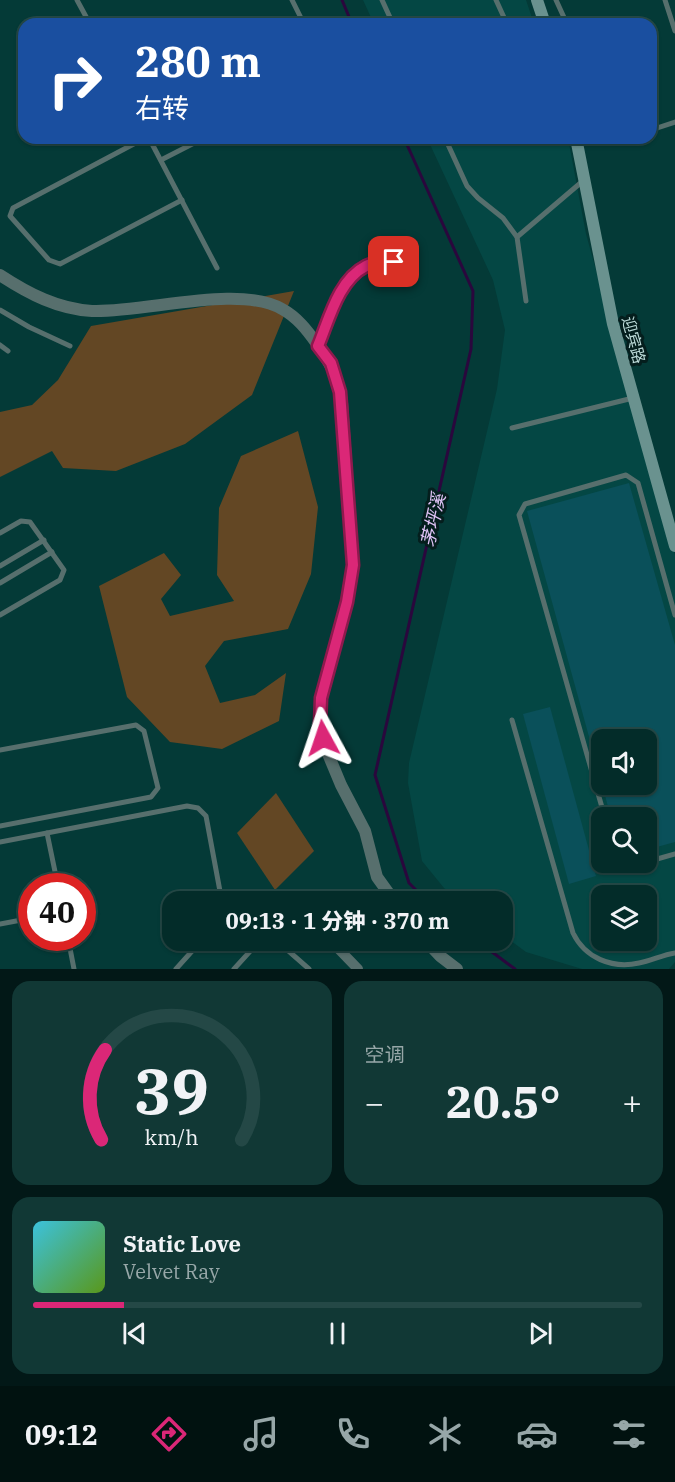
<!DOCTYPE html>
<html lang="zh">
<meta charset="utf-8">
<style>
:root{--surface:#032c29;--page:#113835;--text:#f1f3f6;--muted:#97a7a8;--line:#244846;--accent:#db2777}
body{margin:0;font-family:"IBM Plex Serif","Noto Sans SC",serif;background:var(--page);color:var(--text);height:100vh;display:flex;flex-direction:column;font-size:22px;white-space:nowrap}
*{box-sizing:border-box;margin:0}
p{font-size:20px;color:var(--muted)}
.icon{flex:none;width:33px;height:33px;fill:none;stroke:currentColor;stroke-width:2;stroke-linecap:round;stroke-linejoin:round}
.map{position:relative;height:969px;overflow:hidden}
.sheet{display:flex;flex-direction:column;gap:12px;padding:12px;background:#021817;flex:1}
.sheet>*{flex:none}
.top-card{position:absolute;left:18px;top:18px;width:639px;height:126px;border-radius:18px;box-shadow:0 2px 4px #0004,0 0 0 2px var(--line);background:#1a4fa0;color:#fff;overflow:hidden}
.controls{position:absolute;left:591px;top:729px;display:grid;gap:12px}
.controls a{display:grid;place-items:center;width:66px;height:66px;border-radius:12px;background:var(--surface);box-shadow:0 2px 4px #0004,0 0 0 2px var(--line);font-size:30px}
.speed{position:absolute;left:18px;top:873px;display:flex;gap:12px;font-size:30px;font-weight:700;text-align:center}
.speed>*{display:grid;place-content:center;width:78px;height:78px;border-radius:50%;background:var(--surface);box-shadow:0 2px 4px #0004,0 0 0 2px var(--line);line-height:1}
.speed .limit{border:9px solid #d22;background:#fff;color:#111}
.pin{position:absolute;display:grid;place-items:center;width:51px;height:51px;color:#fff;margin:-26px;border-radius:12px;box-shadow:0 3px 9px #0006}
.me{position:absolute;width:66px;margin:-33px;rotate:355deg;stroke-linejoin:round;filter:drop-shadow(0 0 4px #0008)}
.turn{display:flex;align-items:center;gap:21px;height:126px;padding:0 18px;font-size:27px}
.turn .icon{width:78px;height:78px;stroke-width:2.5}
.turn b{display:block;font-size:42px;line-height:51px}
.big{font-size:45px;font-weight:800;line-height:1.1}
.sheet .widget{flex:1;display:flex;flex-direction:column;justify-content:center;gap:9px;min-width:0;padding:0 21px;border-radius:18px;background:var(--page)}
.sheet .dial{align-items:center;gap:0}
.dial svg{height:156px;overflow:visible;fill:none;stroke:var(--line);stroke-width:7;stroke-linecap:round;text-anchor:middle}
.dial text{fill:var(--text);stroke:none}
.song{display:flex;align-items:center;gap:18px}
.cover{width:72px;height:72px;border-radius:9px;background:linear-gradient(135deg,hsl(190 70% 55%),hsl(90 70% 35%))}
.played{height:6px;border-radius:3px;background:linear-gradient(90deg,var(--accent) 15%,var(--line) 15%)}
.keys{display:flex;justify-content:space-around;direction:ltr}
.heat{display:flex;justify-content:space-between;align-items:center;font-size:33px;direction:ltr}
.sheet .tiles{flex:1;display:grid;gap:12px;grid-template-columns:1fr 1fr}
.widget:last-child{grid-column:span 2}
.trip{position:absolute;left:162px;top:891px;width:351px;height:60px;border-radius:18px;background:var(--surface);box-shadow:0 2px 4px #0004,0 0 0 2px var(--line);font-weight:800;line-height:60px;text-align:center}
.tabs{display:flex;height:96px;justify-content:space-around;align-items:center;background:#011210;color:var(--muted)}
.tabs .icon{width:42px;height:42px}
.tabs .selected{color:var(--accent)}
.tabs b{font-size:27px;color:var(--text)}
.map>svg:first-child{display:block}
</style>
<div class="map">
<svg width="675" height="969" viewBox="0 0 675 969">
<rect width="100%" height="100%" fill="#043a37"/>
<g fill="#044744" fill-rule="evenodd">
<path d="M363 0H526L534 24H374Z"/>
<path d="M427 138H568L586 234 675 555V962L669 969H582L526 952 503 935 502 902 459 901 444 888 422 861 408 783 409 763 497 389 505 330 493 280ZM602 740H646V784H602ZM602 818H646V862H602ZM602 896H646V940H602Z"/>
</g>
<g fill="#634724">
<path d="M294 291 252 395 185 444 116 471 63 468 52 451 0 477V412L32 405 58 380 91 326Z"/>
<path d="M298 431 318 507 311 574 288 629 224 641 205 666 220 703 255 695 286 673 279 721 222 749 170 742 127 697 99 586 164 553 181 575 161 599 170 616 234 601 217 575 219 508 241 456Z"/>
<path d="M276 793 314 851 275 890 237 833Z"/>
</g>
<g fill="none" stroke-linecap="round" stroke-linejoin="round">
<g stroke="#2a073d" stroke-width="3">
<path d="M342 0 352 24"/>
<path d="M404 138 473 291 471 349 375 775 409 883 428 902"/>
<path d="M476 940 515 969"/>
</g>
</g>
<g fill="#0a505a">
<path d="M629 483 675 645V842L646 850V818H611L602 784H646V740H602V772L599 773 527 511Z"/>
<path d="M550 707 596 876 569 884 523 714Z"/>
</g>
<g fill="none" stroke-linecap="round" stroke-linejoin="round">
<g stroke="#576f6d" stroke-width="5">
<path d="M77 0 90 24"/>
<path d="M292 0 304 24"/>
<path d="M382 0 393 24"/>
<path d="M496 0 507 24"/>
<path d="M556 0 567 24"/>
<path d="M665 0 675 31"/>
<path d="M651 130 675 122"/>
<path d="M145 138 13 208 10 216 49 260 60 264 182 200"/>
<path d="M149 138 217 268"/>
<path d="M445 138 467 186 478 198 503 218 517 237 526 301"/>
<path d="M613 138 619 141 628 138"/>
<path d="M161 160 204 138"/>
<path d="M517 237 584 180"/>
<path d="M0 310 29 327 70 346"/>
<path d="M0 345 8 351"/>
<path d="M319 345C330 319 339 273 371 264 383 261 396 262 408 261"/>
<path d="M512 428 633 398"/>
<path d="M0 533 21 521 30 522 64 570 60 580 0 615"/>
<path d="M0 566 44 540"/>
<path d="M0 583 52 552"/>
<path d="M512 720 573 933C585 958 612 969 639 963 651 961 662 955 675 953"/>
<path d="M0 750 136 725 144 731 158 788 151 797 0 826"/>
<path d="M605 818 519 515 525 504 626 475 638 483 675 615"/>
<path d="M47 833 58 886"/>
<path d="M0 842 187 806 198 808 206 816 222 902"/>
<path d="M622 862 629 867 675 854"/>
<path d="M0 924 32 918"/>
<path d="M68 938 74 969"/>
<path d="M276 940 309 969"/>
<path d="M176 969 202 940"/>
<path d="M234 969 255 946 262 940"/>
</g>
<path stroke="#576f6d" stroke-width="10" d="M330 940 358 969"/>
<g stroke="#576f6d" stroke-width="12">
<path d="M0 275C29 294 58 309 92 311 145 313 238 284 282 309 297 317 307 330 317 344 330 363 339 379 342 402L353 565 347 602 322 698 320 724 326 749 341 785 365 831 377 877 395 902"/>
<path d="M425 940 440 956 457 969"/>
</g>
<g stroke="#6a928f" stroke-width="12">
<path d="M537 0 545 24"/>
<path d="M576 138 613 324 675 546"/>
</g>
</g>
<g fill="none" stroke-linecap="round" stroke-linejoin="round">
<g stroke="#8e194d" stroke-width="15">
<path id="route" d="M323 738 320 724 321 698 347 602 353 565 340 392 331 363 318 346C329 320 338 280 366 266 374 262 384 262 394 262"/>
</g>
<use href="#route" stroke="#db2777" stroke-width="10"/>
</g>
<g text-anchor="middle" dominant-baseline="central" stroke-width="6" stroke-linejoin="round" paint-order="stroke">
<g font-size="16" fill="#bbd9d7" stroke="#041e1d">
<text transform="translate(634 340) rotate(75)">迎宾路</text>
</g>
<g font-size="18" font-style="italic" fill="#e1c4f7" stroke="#041e1d">
<text transform="translate(433 520) rotate(-77)">茅坪溪</text>
</g>
</g>
</svg>
<div class="controls">
<a><svg class="icon" aria-label="sound" viewBox="0 0 24 24"><path d="M4 9h4l5-4v14l-5-4H4zM17 9q2 3 0 6"/></svg></a>
<a><svg class="icon" aria-label="search" viewBox="0 0 24 24"><circle cx="10" cy="10" r="6"/><path d="M15 15l6 6"/></svg></a>
<a><svg class="icon" aria-label="layers" viewBox="0 0 24 24"><path d="M12 4l9 5-9 5-9-5zM3 14l9 5 9-5"/></svg></a>
</div>
<div class="speed"><div class="limit">40</div></div>
<div class="pin" style="left:394px;top:262px;background:#d93025"><svg class="icon" aria-label="arrive" viewBox="0 0 24 24"><path d="M6 21V4h12l-3 4 3 4H6"/></svg></div>
<svg class="me" style="left:323px;top:738px" viewBox="-20 -20 40 40"><path d="M0-17L14 15 0 8-14 15z" fill="#db2777" stroke="#fff" stroke-width="4"/></svg>
<div class="trip">09:13 · 1 分钟 · 370 m</div>
<div class="top-card">
<div class="turn"><svg class="icon" aria-label="right" viewBox="0 0 24 24"><path d="M7 20v-9h11M14 6l5 5-5 5"/></svg><div><b>280 m</b>右转</div></div>
</div>
</div>
<section class="sheet">
<div class="tiles">
<div class="widget dial"><svg viewBox="0 0 100 80">
<path d="M14 69A42 42 0 1 1 86 69"/>
<path d="M14 69A42 42 0 0 1 16 23" stroke="#db2777"/>
<text x="50" y="56" font-size="32" font-weight="700">39</text>
<text x="50" y="72" font-size="11">km/h</text>
</svg></div>
<div class="widget"><p>空调</p>
<div class="heat"><a>−</a><b class="big">20.5°</b><a>+</a></div>
</div>
<div class="widget">
<div class="song"><i class="cover"></i><div><b>Static Love</b><p>Velvet Ray</p></div></div>
<div class="played"></div>
<div class="keys"><svg class="icon" aria-label="previous" viewBox="0 0 24 24"><path d="M18 5L8 12l10 7zM5 5v14"/></svg><svg class="icon" aria-label="pause" viewBox="0 0 24 24"><path d="M8 5v14M16 5v14"/></svg><svg class="icon" aria-label="next" viewBox="0 0 24 24"><path d="M6 5l10 7-10 7zM19 5v14"/></svg></div>
</div>
</div>
</section>
<nav class="tabs">
<b>09:12</b>
<svg class="icon selected" aria-label="directions" viewBox="0 0 24 24"><path d="M12 3l9 9-9 9-9-9zM9 14v-3h6M13 9l2 2-2 2"/></svg>
<svg class="icon" aria-label="music" viewBox="0 0 24 24"><path d="M9 18V5l10-2v13"/><circle cx="6" cy="18" r="3"/><circle cx="16" cy="16" r="3"/></svg>
<svg class="icon" aria-label="phone" viewBox="0 0 24 24"><path d="M5 4h4l2 5-3 2q2 4 5 5l2-3 5 2v4C11 20 4 13 5 4z"/></svg>
<svg class="icon" aria-label="climate" viewBox="0 0 24 24"><path d="M12 3v18M4 7l16 10M4 17L20 7"/></svg>
<svg class="icon" aria-label="car" viewBox="0 0 24 24"><path d="M5 17H2v-5l4-1 3-4h7l3 4 3 1v5h-3M9 17h6M6 11h13"/><circle cx="7" cy="17" r="2"/><circle cx="17" cy="17" r="2"/></svg>
<svg class="icon" aria-label="filters" viewBox="0 0 24 24"><path d="M4 7h16M4 17h16"/><circle cx="9" cy="7" r="2"/><circle cx="15" cy="17" r="2"/></svg>
</nav>
